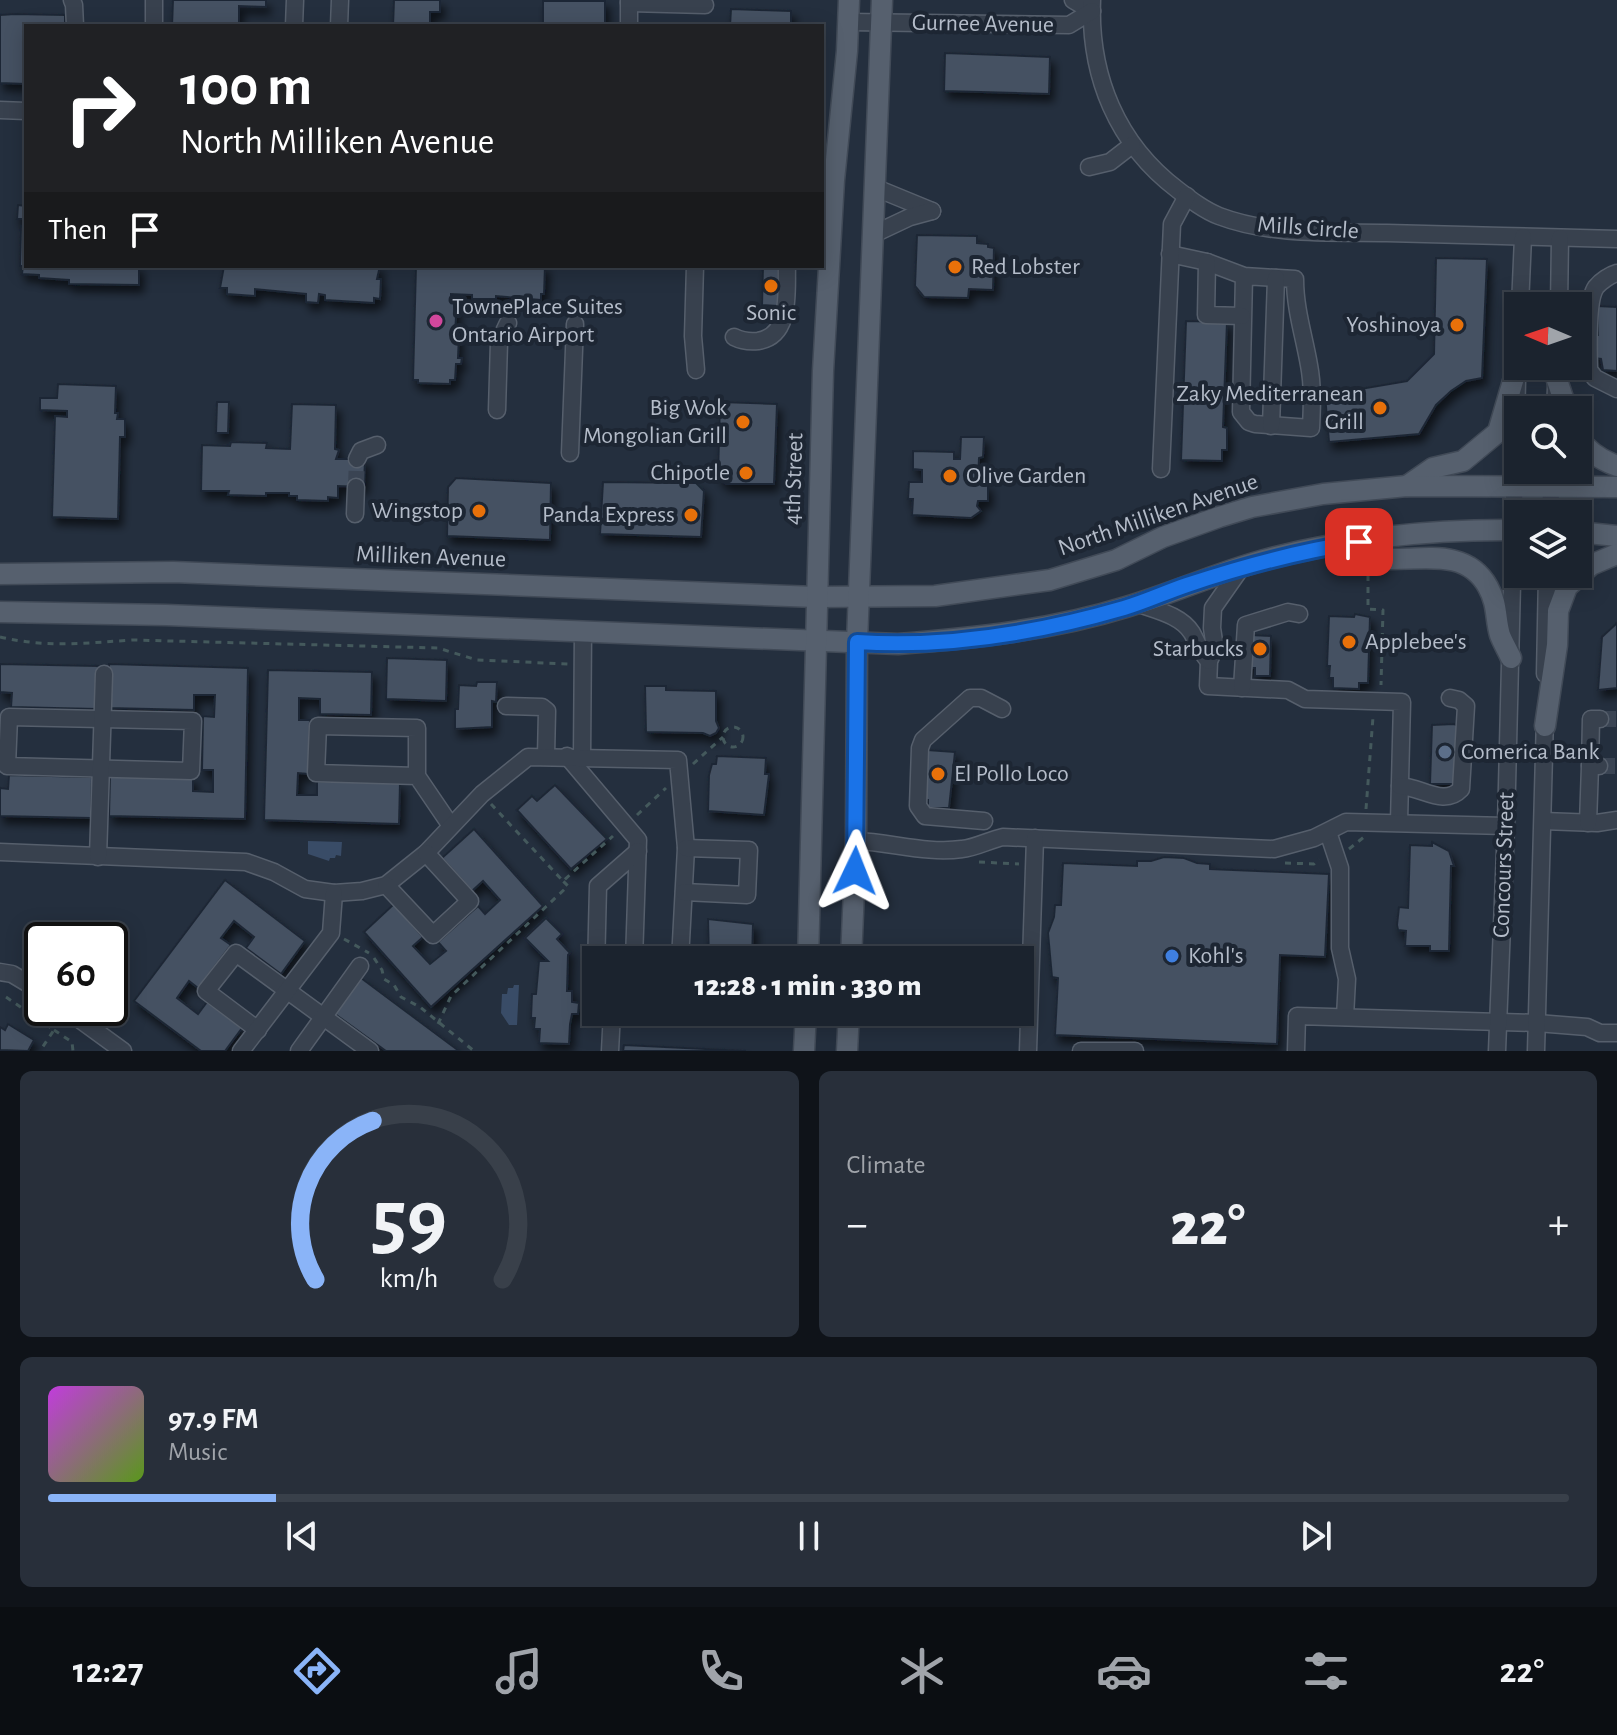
<!DOCTYPE html>
<meta charset="utf-8">
<style>
:root{--surface:#1b232e;--page:#282f3a;--text:#f1f3f6;--muted:#a0a4aa;--line:#39404a;--accent:#8ab4f8}
body{margin:0;font-family:"Alegreya Sans",sans-serif;background:var(--page);color:var(--text);height:100vh;display:flex;flex-direction:column;font-size:30px;white-space:nowrap}
*{box-sizing:border-box;margin:0}
p{font-size:26px;color:var(--muted)}
.icon{flex:none;width:44px;height:44px;fill:none;stroke:currentColor;stroke-width:2;stroke-linecap:round;stroke-linejoin:round}
.map{position:relative;height:1051px;overflow:hidden}
.panel{display:flex;flex-direction:column;gap:20px;padding:20px;background:#0f1319;flex:1}
.panel>*{flex:none}
.top-card{position:absolute;left:24px;top:24px;width:800px;height:244px;border-radius:0px;box-shadow:0 4px 20px #0003,0 0 0 2px var(--line);background:#202124;color:#fff;overflow:hidden}
.needle{width:52px;rotate:272deg}
.fabs{position:absolute;left:1504px;top:292px;display:grid;gap:16px}
.fabs a{display:grid;place-items:center;width:88px;height:88px;border-radius:0px;background:var(--surface);box-shadow:0 4px 20px #0003,0 0 0 2px var(--line);font-size:40px}
.speed{position:absolute;left:24px;top:922px;display:flex;gap:16px;font-size:40px;font-weight:700;text-align:center}
.speed>*{display:grid;place-content:center;width:104px;height:104px;border-radius:50%;background:var(--surface);box-shadow:0 4px 20px #0003,0 0 0 2px var(--line);line-height:1}
.speed .limit{border:4px solid #111;border-radius:12px;background:#fff;color:#111}
.pin{position:absolute;display:grid;place-items:center;width:68px;height:68px;color:#fff;margin:-34px;border-radius:16px;box-shadow:0 4px 12px #0006}
.me{position:absolute;width:88px;margin:-44px;rotate:2deg;stroke-linejoin:round;filter:drop-shadow(0 0 6px #0008)}
.turn{display:flex;align-items:center;gap:28px;height:168px;padding:0 24px;font-size:36px}
.turn .icon{width:104px;height:104px;stroke-width:2.5}
.turn b{display:block;font-size:56px;line-height:68px}
.then{display:flex;align-items:center;height:76px;padding:0 24px;background:#0003;gap:16px;font-size:30px}
.big{font-size:60px;font-weight:800;line-height:1.1}
.panel .tile{flex:1;display:flex;flex-direction:column;justify-content:center;gap:12px;min-width:0;padding:0 28px;border-radius:12px;background:var(--page)}
.panel .dial{align-items:center;gap:0}
.dial svg{height:208px;overflow:visible;fill:none;stroke:var(--line);stroke-width:7;stroke-linecap:round;text-anchor:middle}
.dial text{fill:var(--text);stroke:none}
.song{display:flex;align-items:center;gap:24px}
.cover{width:96px;height:96px;border-radius:12px;background:linear-gradient(135deg,hsl(290 70% 55%),hsl(90 70% 35%))}
.played{height:8px;border-radius:4px;background:linear-gradient(90deg,var(--accent) 15%,var(--line) 15%)}
.keys{display:flex;justify-content:space-around;direction:ltr}
.heat{display:flex;justify-content:space-between;align-items:center;font-size:44px;direction:ltr}
.panel .tiles{flex:1;display:grid;gap:20px;grid-template-columns:1fr 1fr}
.tile:last-child{grid-column:span 2}
.trip{position:absolute;left:582px;top:946px;width:452px;height:80px;border-radius:0px;background:var(--surface);box-shadow:0 4px 20px #0003,0 0 0 2px var(--line);font-weight:800;line-height:80px;text-align:center}
.menu{display:flex;height:128px;justify-content:space-around;align-items:center;background:#0b0e12;color:var(--muted)}
.menu .icon{width:56px;height:56px}
.menu .active{color:var(--accent)}
.menu b{font-size:36px;color:var(--text)}
.map>svg:first-child{display:block}
</style>
<div class="map">
<svg width="1617" height="1051" viewBox="0 0 1617 1051">
<defs>
<filter id="shadow"><feDropShadow dx="4" dy="7" stdDeviation="4" flood-color="#0009"/></filter>
</defs>
<rect width="100%" height="100%" fill="#242f3e"/>
<g fill="#394c67">
<path d="M308 841 342 842 341 856 336 855 335 858H330L329 861 308 854Z"/>
<path d="M514 985H519L517 1025H509L501 1013 502 994H507L508 988H513Z"/>
</g>
<g fill="#455162" stroke="#1f2835" stroke-width="2" filter="url(#shadow)">
<path d="M173 0H266V7L239 6V26H172Z"/>
<path d="M394 0H440V12H430V26H393Z"/>
<path d="M543 1H605V26L543 25Z"/>
<path d="M731 9 791 11V26H730Z"/>
<path d="M15 14 65 15V26H26V84L0 83V15Z"/>
<path d="M945 53 1050 57 1049 94 944 91Z"/>
<path d="M18 205 26 206V266H139V285L69 284V280L39 278V275L22 274 23 266H20L21 226H25V219H17Z"/>
<path d="M917 235 977 236V243L988 244V247L994 248 993 290 969 289 968 298 924 297 915 286Z"/>
<path d="M1436 258 1487 259 1482 378 1466 381 1451 391 1436 405 1419 434 1329 442 1325 395 1407 381 1434 354Z"/>
<path d="M224 266H380L377 279H381L380 299 374 298V303L325 300V295L319 294 318 303 306 302V294L255 289V296L227 294V288H220Z"/>
<path d="M416 266H545L544 294H541V300L496 296V299H472V295L451 294V300H457L455 334H459L458 358H462L461 364H456L455 380H450V384L418 383V380H413Z"/>
<path d="M763 266H779L778 306 762 305Z"/>
<path d="M1597 306 1617 307V371L1603 370 1601 359 1594 358 1595 335H1598Z"/>
<path d="M1186 321 1227 322 1223 427 1227 428V450H1222V461L1181 460Z"/>
<path d="M58 384 116 386 115 413H118L117 419H125V437H120L118 519 52 517 55 416 67 417V411L40 410V398H57Z"/>
<path d="M217 402H229L228 433H216Z"/>
<path d="M720 402 777 404 774 484H726L718 476Z"/>
<path d="M292 404 336 405 335 449 339 450 336 459H365L364 487 338 486V498L328 497V501L297 500V496H289V493H266V496L228 495 229 491H201L202 445 230 446 231 442 267 443 266 448 290 449Z"/>
<path d="M961 437H984L983 457 979 458 978 484H988V501H978L977 506 981 511 971 518 912 515 913 499H908L909 482H922V470L913 469V451L954 452V459H960Z"/>
<path d="M456 478 551 483 550 540 447 536 448 487Z"/>
<path d="M603 482 696 483 704 491 701 537 600 534Z"/>
<path d="M1355 614 1370 617 1368 683H1359V689L1333 688V678H1329L1330 666H1327L1329 616 1354 617Z"/>
<path d="M1617 623V688L1598 690 1602 637Z"/>
<path d="M1250 635 1271 636 1270 676H1255V668H1247Z"/>
<path d="M387 658 447 660 446 701 386 699Z"/>
<path d="M0 664 98 666 97 709 11 707 12 693 0 692Z"/>
<path d="M109 664 248 668 245 819 109 816 110 775 193 777V791L213 792V770H202L203 716 214 717 215 695H194V710L108 708Z"/>
<path d="M268 670 372 672 371 715 320 714V699L299 698V720H310L309 774 298 773 297 795H317V781L400 783 399 824 264 820Z"/>
<path d="M477 682H497L496 702 492 701V727L455 729V709H458L459 685 476 686Z"/>
<path d="M645 686H666V690L716 691V721L719 728 716 733 710 736 703 733 646 732Z"/>
<path d="M1454 724 1459 726 1457 784H1430L1432 725Z"/>
<path d="M927 750 955 752 949 808H928V800H925Z"/>
<path d="M717 756 766 758 765 774H769L764 815 708 811 709 775 712 764H716Z"/>
<path d="M9 775 92 777 91 818 0 816V788L8 789Z"/>
<path d="M555 785 607 839 571 869 517 810 532 796 537 801Z"/>
<path d="M474 829 543 906 431 1007 364 932 394 904 423 937 413 946 430 964 446 951 438 942 478 906 485 914 500 900 483 881 472 891 442 858Z"/>
<path d="M1432 842 1449 851 1454 866H1451L1449 951H1430V946H1405L1406 931 1398 930 1397 925 1399 907 1408 908 1410 845 1432 846Z"/>
<path d="M1164 857 1184 858 1197 863 1210 864V869L1329 874 1325 957 1280 955 1277 1044 1055 1035 1058 978 1052 977 1048 933 1054 917 1055 905H1061L1063 863 1137 866V861H1151Z"/>
<path d="M225 880 305 941 281 974 246 948 254 937 234 921 221 938 231 945 198 988 189 981 177 998 198 1014 207 1002 242 1028 225 1051H201L134 1001Z"/>
<path d="M546 918 562 934 557 939 570 953 568 955 567 991H572V1002L579 1003 578 1014H572L570 1024 569 1044 539 1043 540 1029H534L535 1018H531L532 994H536L539 961H548L525 938Z"/>
<path d="M708 919 753 924 752 960H709Z"/>
<path d="M361 978 459 1051H386L335 1014Z"/>
<path d="M8 1024 34 1040 28 1051 0 1050V1027L5 1030Z"/>
<path d="M624 1045 746 1051H623Z"/>
</g>
<g fill="none" stroke-linecap="round" stroke-linejoin="round">
<g stroke="#3a4453" stroke-width="16" stroke-dasharray="16 8" stroke-linecap="butt">
<path d="M356 487 357 459"/>
<path d="M1600 719H1617"/>
<path d="M1599 766H1617"/>
</g>
<g stroke="#565f6c" stroke-width="19">
<g id="minor">
<path d="M72 0 74 5 75 26"/>
<path d="M1073 0 1092 11"/>
<path d="M1092 0C1089 76 1117 144 1178 190 1191 200 1204 210 1219 216 1272 236 1332 232 1387 233 1464 235 1540 237 1617 239"/>
<path d="M629 3 705 5"/>
<path d="M848 22 1069 25 1092 11"/>
<path d="M154 26V0"/>
<path d="M294 26 295 0"/>
<path d="M339 26 340 0"/>
<path d="M629 26V0"/>
<path d="M0 110 26 111"/>
<path d="M1089 167 1110 162 1132 145"/>
<path d="M876 188 932 211"/>
<path d="M874 234 910 217 932 211"/>
<path d="M1170 254 1207 262 1244 276 1295 279C1295 309 1304 336 1309 365 1313 386 1312 407 1311 428L1255 424 1249 422 1241 412 1244 276"/>
<path d="M1207 262 1206 315 1242 316"/>
<path d="M695 266 693 336 696 370"/>
<path d="M1617 273C1610 275 1601 281 1596 287 1586 301 1589 352 1589 370L1595 378 1617 389"/>
<path d="M1520 306 1523 237"/>
<path d="M1559 306 1560 238"/>
<path d="M734 337C742 341 749 342 758 341 792 336 786 291 787 266"/>
<path d="M497 410 499 342 508 323"/>
<path d="M1555 410 1557 366"/>
<path d="M1271 426 1276 278"/>
<path d="M570 453 575 324"/>
<path d="M357 459 361 451 377 445"/>
<path d="M1161 469 1172 224 1187 196"/>
<path d="M355 514 356 487"/>
<path d="M1550 514 1552 470"/>
<path d="M1241 568 1213 608 1212 628 1215 648 1209 661 1208 686 1288 690 1305 699 1402 702 1399 822"/>
<path d="M1136 603C1155 610 1181 615 1192 633 1198 644 1200 652 1209 661"/>
<path d="M1545 674 1547 574"/>
<path d="M1242 688 1246 625 1288 612 1299 614"/>
<path d="M506 706 542 707 547 711 546 756"/>
<path d="M9 717 193 721 191 771 7 766Z"/>
<path d="M567 756 638 840 634 960"/>
<path d="M582 757 583 631"/>
<path d="M1590 766 1591 719H1600"/>
<path d="M417 776V728L318 726 316 773 417 776 451 826"/>
<path d="M1400 786C1422 787 1444 807 1461 789L1466 706 1459 700 1450 698"/>
<path d="M984 821 925 816 918 806 920 748 923 740 970 698H981L1002 709"/>
<path d="M1543 821 1597 823 1617 820"/>
<path d="M1588 823 1590 766H1599"/>
<path d="M1328 832 1340 868V948L1347 979 1345 1017"/>
<path d="M856 841C891 842 926 854 962 849 975 848 989 840 1003 837L1274 849 1314 838 1346 822 1506 826"/>
<path d="M0 852 246 862 274 872 305 889 334 893 362 891 386 885 426 853 482 794 528 757 678 760 686 848 680 960"/>
<path d="M98 857 104 674"/>
<path d="M386 885 433 935 470 901 426 853"/>
<path d="M684 892 747 895 749 850 686 848"/>
<path d="M596 970 598 886 638 851"/>
<path d="M0 972 12 974 42 992"/>
<path d="M64 1008 123 1051"/>
<path d="M732 1012 806 1014"/>
<path d="M258 1030 206 991 236 953 370 1051"/>
<path d="M241 1051 331 933 334 893"/>
<path d="M299 1051 360 966"/>
<path d="M610 1051 612 1012"/>
<path d="M1028 1051 1035 838"/>
<path d="M1081 1051H1135"/>
<path d="M1296 1051 1297 1016 1537 1023 1587 1027 1600 1033H1617"/>
<path d="M1497 1051 1506 826 1517 381"/>
<path d="M1536 1051 1545 717"/>
</g>
</g>
<g stroke="#414a57" stroke-width="23">
<g id="major">
<path d="M1556 377 1567 410"/>
<path d="M1578 437C1587 451 1601 460 1617 466"/>
<path d="M1407 486 1433 468 1463 461 1498 432 1518 364"/>
<path d="M1578 532 1617 536"/>
<path d="M1337 547C1349 550 1361 557 1373 558 1412 564 1464 543 1488 587 1498 605 1495 618 1500 635 1503 643 1508 651 1511 658"/>
<path d="M0 574 173 572 816 597 935 596 1050 580 1116 560 1163 537 1219 517 1252 507 1323 494 1407 486 1617 487"/>
<path d="M0 612 166 615 898 644C975 638 1052 630 1126 607 1173 593 1217 573 1264 560 1346 538 1434 529 1518 530"/>
<path d="M1545 726 1557 645 1558 611 1567 587 1591 565 1617 554"/>
<path d="M808 960 823 371 834 180 847 51 849 0"/>
<path d="M851 960 856 841 857 642 882 0"/>
<path d="M804 1051 806 1012"/>
<path d="M847 1051 849 1012"/>
</g>
</g>
<g stroke="#44595c" stroke-width="3" stroke-dasharray="6 6" stroke-linecap="butt">
<path d="M1368 575V609L1383 610 1381 685"/>
<path d="M0 637C47 648 86 643 133 640L438 648 477 660 569 664"/>
<circle cx="733" cy="737" r="10"/>
<path d="M693 764 723 737"/>
<path d="M491 804 563 881 613 836"/>
<path d="M1366 809 1373 717"/>
<path d="M637 815 666 788"/>
<path d="M1349 849 1364 837"/>
<path d="M979 862 1019 864"/>
<path d="M1285 863 1314 864 1319 859"/>
<path d="M344 939 369 953"/>
<path d="M374 958 382 970 384 979 394 985 401 997 420 1007 474 1051"/>
<path d="M6 997 54 1030 40 1051"/>
<path d="M438 1024 451 996 568 886 563 881"/>
<path d="M54 1030 72 1042 73 1051"/>
</g>
<use href="#minor" stroke="#38414e" stroke-width="16"/>
<use href="#major" stroke="#56606e" stroke-width="20"/>
</g>
<g fill="none" stroke-linecap="round" stroke-linejoin="round">
<g stroke="#114b97" stroke-width="20">
<path id="route" d="M855 871 857 642C947 648 1038 633 1124 608 1145 602 1166 592 1187 585 1244 566 1300 551 1359 542"/>
</g>
<use href="#route" stroke="#1a73e8" stroke-width="14"/>
</g>
<g fill="#e8710a" stroke="#1d2633" stroke-width="3">
<circle cx="955" cy="267" r="8"/>
<circle cx="771" cy="286" r="8"/>
<circle cx="1457" cy="325" r="8"/>
<circle cx="1380" cy="408" r="8"/>
<circle cx="743" cy="422" r="8"/>
<circle cx="746" cy="473" r="8"/>
<circle cx="950" cy="476" r="8"/>
<circle cx="479" cy="511" r="8"/>
<circle cx="691" cy="515" r="8"/>
<circle cx="1349" cy="642" r="8"/>
<circle cx="1260" cy="649" r="8"/>
<circle cx="938" cy="774" r="8"/>
</g>
<circle fill="#d1479c" stroke="#1d2633" stroke-width="3" cx="436" cy="321" r="8"/>
<circle fill="#5c6f8a" stroke="#1d2633" stroke-width="3" cx="1445" cy="752" r="8"/>
<circle fill="#3f7fe0" stroke="#1d2633" stroke-width="3" cx="1172" cy="956" r="8"/>
<g text-anchor="middle" dominant-baseline="central" stroke-width="8" stroke-linejoin="round" paint-order="stroke">
<g font-size="24" fill="#b4bcc9" stroke="#1d2633">
<text transform="translate(983 24) rotate(1)">Gurnee Avenue</text>
<text transform="translate(1308 228) rotate(4)">Mills Circle</text>
<text transform="translate(794 479) rotate(-88)">4th Street</text>
<text transform="translate(1158 515) rotate(-19)">North Milliken Avenue</text>
<text transform="translate(431 557) rotate(2)">Milliken Avenue</text>
<text transform="translate(1504 865) rotate(-88)">Concours Street</text>
</g>
<g font-size="24" fill="#b4bcc9" stroke="#1d2633" text-anchor="start">
<text x="971" y="267">Red Lobster</text>
<text x="452" y="307">TownePlace Suites<tspan x="452" dy="28">Ontario Airport</tspan></text>
<text x="771" y="313" text-anchor="middle">Sonic</text>
<text x="1441" y="325" text-anchor="end">Yoshinoya</text>
<text x="1364" y="394" text-anchor="end">Zaky Mediterranean<tspan x="1364" dy="28">Grill</tspan></text>
<text x="727" y="408" text-anchor="end">Big Wok<tspan x="727" dy="28">Mongolian Grill</tspan></text>
<text x="730" y="473" text-anchor="end">Chipotle</text>
<text x="966" y="476">Olive Garden</text>
<text x="463" y="511" text-anchor="end">Wingstop</text>
<text x="675" y="515" text-anchor="end">Panda Express</text>
<text x="1365" y="642">Applebee's</text>
<text x="1244" y="649" text-anchor="end">Starbucks</text>
<text x="1461" y="752">Comerica Bank</text>
<text x="954" y="774">El Pollo Loco</text>
<text x="1188" y="956">Kohl's</text>
</g>
</g>
</svg>
<div class="fabs">
<a><svg class="needle" viewBox="-14 -14 28 28"><path d="M0-13l5 13h-10z" fill="#e53935"/><path d="M0 13l5-13h-10z" fill="#a0a4aa"/></svg></a>
<a><svg class="icon" aria-label="search" viewBox="0 0 24 24"><circle cx="10" cy="10" r="6"/><path d="M15 15l6 6"/></svg></a>
<a><svg class="icon" aria-label="layers" viewBox="0 0 24 24"><path d="M12 4l9 5-9 5-9-5zM3 14l9 5 9-5"/></svg></a>
</div>
<div class="speed"><div class="limit">60</div></div>
<div class="pin" style="left:1359px;top:542px;background:#d93025"><svg class="icon" aria-label="arrive" viewBox="0 0 24 24"><path d="M6 21V4h12l-3 4 3 4H6"/></svg></div>
<svg class="me" style="left:855px;top:871px" viewBox="-20 -20 40 40"><path d="M0-17L14 15 0 8-14 15z" fill="#1a73e8" stroke="#fff" stroke-width="4"/></svg>
<div class="trip">12:28 · 1 min · 330 m</div>
<div class="top-card">
<div class="turn"><svg class="icon" aria-label="right" viewBox="0 0 24 24"><path d="M7 20v-9h11M14 6l5 5-5 5"/></svg><div><b>100 m</b>North Milliken Avenue</div></div>
<div class="then">Then<svg class="icon" aria-label="arrive" viewBox="0 0 24 24"><path d="M6 21V4h12l-3 4 3 4H6"/></svg></div>
</div>
</div>
<section class="panel">
<div class="tiles">
<div class="tile dial"><svg viewBox="0 0 100 80">
<path d="M14 69A42 42 0 1 1 86 69"/>
<path d="M14 69A42 42 0 0 1 36 8" stroke="#8ab4f8"/>
<text x="50" y="56" font-size="32" font-weight="700">59</text>
<text x="50" y="72" font-size="11">km/h</text>
</svg></div>
<div class="tile"><p>Climate</p>
<div class="heat"><a>−</a><b class="big">22°</b><a>+</a></div>
</div>
<div class="tile">
<div class="song"><i class="cover"></i><div><b>97.9 FM</b><p>Music</p></div></div>
<div class="played"></div>
<div class="keys"><svg class="icon" aria-label="previous" viewBox="0 0 24 24"><path d="M18 5L8 12l10 7zM5 5v14"/></svg><svg class="icon" aria-label="pause" viewBox="0 0 24 24"><path d="M8 5v14M16 5v14"/></svg><svg class="icon" aria-label="next" viewBox="0 0 24 24"><path d="M6 5l10 7-10 7zM19 5v14"/></svg></div>
</div>
</div>
</section>
<nav class="menu">
<b>12:27</b>
<svg class="icon active" aria-label="directions" viewBox="0 0 24 24"><path d="M12 3l9 9-9 9-9-9zM9 14v-3h6M13 9l2 2-2 2"/></svg>
<svg class="icon" aria-label="music" viewBox="0 0 24 24"><path d="M9 18V5l10-2v13"/><circle cx="6" cy="18" r="3"/><circle cx="16" cy="16" r="3"/></svg>
<svg class="icon" aria-label="phone" viewBox="0 0 24 24"><path d="M5 4h4l2 5-3 2q2 4 5 5l2-3 5 2v4C11 20 4 13 5 4z"/></svg>
<svg class="icon" aria-label="climate" viewBox="0 0 24 24"><path d="M12 3v18M4 7l16 10M4 17L20 7"/></svg>
<svg class="icon" aria-label="car" viewBox="0 0 24 24"><path d="M5 17H2v-5l4-1 3-4h7l3 4 3 1v5h-3M9 17h6M6 11h13"/><circle cx="7" cy="17" r="2"/><circle cx="17" cy="17" r="2"/></svg>
<svg class="icon" aria-label="filters" viewBox="0 0 24 24"><path d="M4 7h16M4 17h16"/><circle cx="9" cy="7" r="2"/><circle cx="15" cy="17" r="2"/></svg>
<b>22°</b>
</nav>
